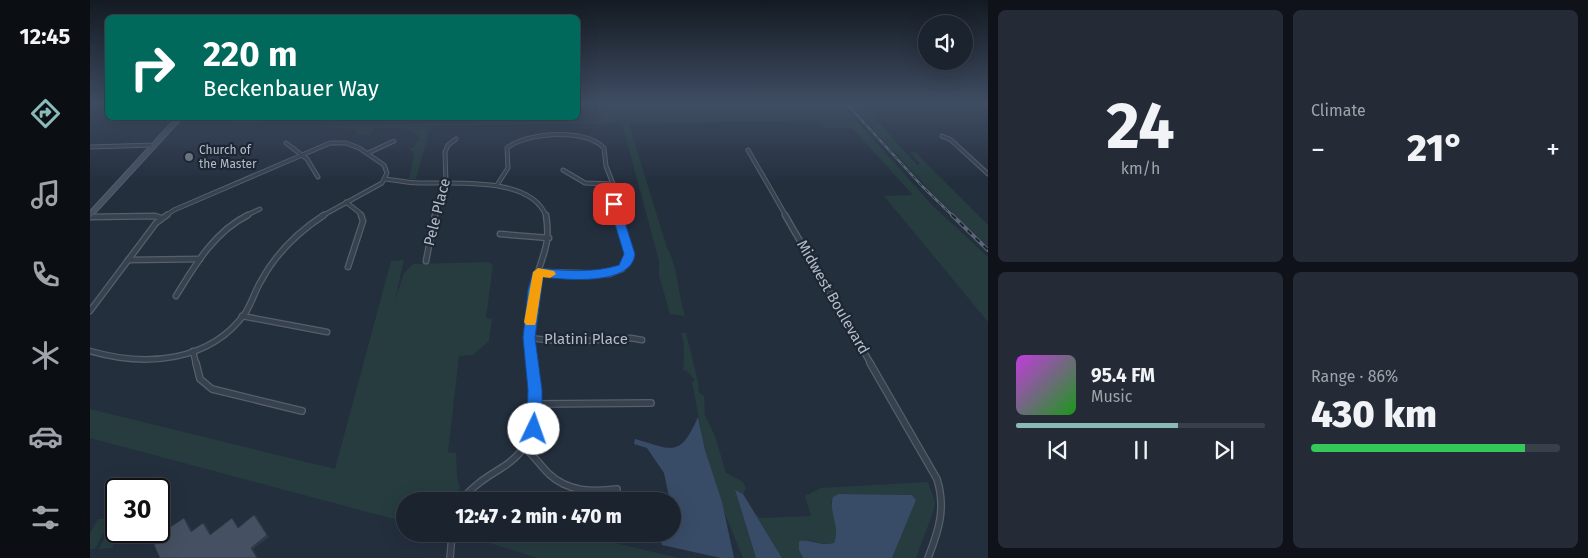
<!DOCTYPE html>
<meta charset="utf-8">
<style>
:root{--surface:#1b232e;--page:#242b36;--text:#f1f3f6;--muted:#a0a4aa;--line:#39404a;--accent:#8bbbb9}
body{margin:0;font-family:"Fira Sans",sans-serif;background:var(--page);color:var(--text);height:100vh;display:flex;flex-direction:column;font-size:19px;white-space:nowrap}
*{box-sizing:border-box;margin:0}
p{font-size:16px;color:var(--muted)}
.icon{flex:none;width:28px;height:28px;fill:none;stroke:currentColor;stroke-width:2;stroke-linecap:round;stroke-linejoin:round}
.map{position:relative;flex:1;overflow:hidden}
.sheet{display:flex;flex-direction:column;gap:10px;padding:10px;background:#0f1319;width:600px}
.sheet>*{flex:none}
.hud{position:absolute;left:15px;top:15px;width:475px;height:105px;border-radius:8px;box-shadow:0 5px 20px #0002,0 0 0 1px var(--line);background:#00695c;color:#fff;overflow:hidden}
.controls{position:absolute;left:828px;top:15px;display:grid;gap:10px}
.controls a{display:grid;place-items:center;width:55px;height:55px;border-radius:50%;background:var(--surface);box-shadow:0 5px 20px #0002,0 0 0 1px var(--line);font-size:25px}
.speed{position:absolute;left:15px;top:478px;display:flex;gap:10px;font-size:25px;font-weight:700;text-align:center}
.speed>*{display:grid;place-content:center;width:65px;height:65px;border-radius:50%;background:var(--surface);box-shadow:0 5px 20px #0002,0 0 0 1px var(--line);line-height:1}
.speed .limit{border:2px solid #111;border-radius:8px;background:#fff;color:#111}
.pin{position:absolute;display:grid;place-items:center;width:42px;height:42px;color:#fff;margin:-21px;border-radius:10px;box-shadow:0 2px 8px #0006}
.me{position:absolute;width:55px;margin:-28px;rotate:3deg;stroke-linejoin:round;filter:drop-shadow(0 0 4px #0008)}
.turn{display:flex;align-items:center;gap:18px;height:105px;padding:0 15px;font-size:22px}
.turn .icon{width:65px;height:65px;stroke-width:2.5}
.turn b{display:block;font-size:35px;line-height:42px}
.big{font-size:38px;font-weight:800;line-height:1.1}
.sheet .widget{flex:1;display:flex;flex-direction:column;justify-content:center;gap:8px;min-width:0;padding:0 18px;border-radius:8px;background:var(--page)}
.sheet .dial{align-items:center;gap:0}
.dial b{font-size:65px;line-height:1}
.song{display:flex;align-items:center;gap:15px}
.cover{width:60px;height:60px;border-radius:8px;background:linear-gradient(135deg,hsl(290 70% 55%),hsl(120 70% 35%))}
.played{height:5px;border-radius:2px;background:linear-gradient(90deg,var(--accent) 65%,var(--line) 65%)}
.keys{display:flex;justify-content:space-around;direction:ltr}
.heat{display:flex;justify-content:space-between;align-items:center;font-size:28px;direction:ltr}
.charge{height:8px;border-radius:4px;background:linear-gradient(90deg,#34c759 86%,var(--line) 0)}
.sheet .tiles{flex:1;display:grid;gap:10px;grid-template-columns:repeat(2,1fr)}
.trip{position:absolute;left:306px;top:492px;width:285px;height:50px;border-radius:25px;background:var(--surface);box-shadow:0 5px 20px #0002,0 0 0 1px var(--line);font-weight:800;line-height:50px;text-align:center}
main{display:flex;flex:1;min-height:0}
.dock{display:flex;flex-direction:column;width:90px;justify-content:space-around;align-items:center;background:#0b0e12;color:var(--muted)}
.dock .icon{width:35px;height:35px}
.dock .selected{color:var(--accent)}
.dock b{font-size:22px;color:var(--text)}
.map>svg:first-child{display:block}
</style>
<main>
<nav class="dock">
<b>12:45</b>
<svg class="icon selected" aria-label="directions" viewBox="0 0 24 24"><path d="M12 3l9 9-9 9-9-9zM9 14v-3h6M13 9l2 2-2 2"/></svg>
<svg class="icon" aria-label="music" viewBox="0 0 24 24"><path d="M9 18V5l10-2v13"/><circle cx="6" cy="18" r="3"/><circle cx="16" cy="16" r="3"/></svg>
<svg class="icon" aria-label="phone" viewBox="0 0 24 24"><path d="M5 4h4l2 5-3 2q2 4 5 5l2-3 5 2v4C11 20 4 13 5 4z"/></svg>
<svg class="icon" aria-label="climate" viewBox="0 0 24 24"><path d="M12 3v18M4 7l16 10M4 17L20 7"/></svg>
<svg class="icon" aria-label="car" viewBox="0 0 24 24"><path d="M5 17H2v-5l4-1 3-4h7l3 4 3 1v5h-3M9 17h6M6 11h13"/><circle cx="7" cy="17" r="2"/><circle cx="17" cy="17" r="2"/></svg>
<svg class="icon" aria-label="filters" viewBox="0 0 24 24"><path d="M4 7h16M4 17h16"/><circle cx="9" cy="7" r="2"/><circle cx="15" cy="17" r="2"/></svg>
</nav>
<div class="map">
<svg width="898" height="558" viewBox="0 0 898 558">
<rect width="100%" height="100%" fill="#242f3e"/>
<g fill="#263c3f">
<path d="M526 103H751L842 205 898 257V322L794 196 823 195 762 128H734L728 120 539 124 577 248C588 267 588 294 595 316L580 314 569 275V261L537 142 532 125 527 123 349 126 339 130 326 179H319L324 154 320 149 324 147 329 139 327 134 317 129 309 128H284L280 136 266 133 265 129 234 127 155 129 337 123 508 121C513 113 521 111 526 103Z"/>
<path d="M759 103H771L827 165 830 164 820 152H825L898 225V246L846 197Z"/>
<path d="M137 118H296L146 122 138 120Z"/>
<path d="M314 260 305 300 314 273 323 264 398 262 403 265 396 318 402 319 399 341 383 355 369 356 358 452 366 453 367 477 370 490 358 501H315V522L0 438V409L245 469 301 261Z"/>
<path d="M591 333H596L608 382 609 393 614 396 615 415 625 436 636 473 653 482 656 488 653 494 645 491 666 558H653L633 509 615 450 602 382 605 380 596 370 593 371C594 359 595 345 591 333Z"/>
<path d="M838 482 845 502 843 512 826 558H802L826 500 822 495 749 494 741 502C744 515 750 530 744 543L738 545 719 540 709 550 713 558H692L663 511 670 518 721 516 715 496 731 488Z"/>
<path d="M8 519H21L5 549H0V533Z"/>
<path d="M24 519H26V531H31L22 548 9 549Z"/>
<path d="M370 534H487L589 558H448Z"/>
</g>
<g fill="#394c67">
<path d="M608 417 615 450 632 502 644 558H631L572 545 568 534H582V501H580L574 473 557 448 544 444 545 439C583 450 590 458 608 417Z"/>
<path d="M645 490 653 494 692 558H666Z"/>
<path d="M749 494 822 495 826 500 802 558H713L709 550V541C722 539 733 547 744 543 751 527 738 512 743 497Z"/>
</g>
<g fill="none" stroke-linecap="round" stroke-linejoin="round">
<g stroke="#565f6c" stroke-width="5">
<g id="street-far2">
<path d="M852 136 861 140 898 174"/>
<path d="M196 143 217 159 228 177"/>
<path d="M0 147 64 145"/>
<path d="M658 150 696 216"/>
<path d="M278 153 304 141"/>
<path d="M473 170 495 183 523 184"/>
<path d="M295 179C306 180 318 183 329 183 364 184 441 176 456 216"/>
<path d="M407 185 418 168 417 148C437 132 496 128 514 148L516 166 523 184 524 204 528 216"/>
<path d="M256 202 270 213 271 216"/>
<path d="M50 216H66"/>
<path d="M75 216 84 210 240 143H256L269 148 294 165 297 173 292 183 232 216"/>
<path d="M155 216 170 209"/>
<path d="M345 216 356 183 355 152 358 145 366 139"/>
</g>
</g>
<g stroke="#565f6c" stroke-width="7">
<g id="street-far1">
<path d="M695 215 781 364"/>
<path d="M0 217 65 216 71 218"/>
<path d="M410 234 459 238"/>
<path d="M38 260 110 259"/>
<path d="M336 261 345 215"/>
<path d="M258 267 273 221 271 215"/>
<path d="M448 272 519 274 532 269 537 263 539 253 527 215"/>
<path d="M86 296C105 265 124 232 158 215"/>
<path d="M0 311 66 223 77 215"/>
<path d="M152 316 237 332"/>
<path d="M439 338 476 342 541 338 552 340"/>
<path d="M0 351C55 367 120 363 156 312 162 302 165 291 171 281 186 253 208 232 234 215"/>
<path d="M103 351 106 364"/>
<path d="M442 364C438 337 439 310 445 283 452 254 461 247 456 215"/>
</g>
</g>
<g stroke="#565f6c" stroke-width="8">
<g id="street">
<path d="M106 363 110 379 122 389 212 411"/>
<path d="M780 363 847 479C856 508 849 530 838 558"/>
<path d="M446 404 561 403"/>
<path d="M435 448C444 456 451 466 459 474 478 492 503 492 527 489"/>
<path d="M371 501C382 486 397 477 413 467 454 440 448 406 441 363"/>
<path d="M360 558 362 534"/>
</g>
</g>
<g stroke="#565f6c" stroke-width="7">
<path id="secondary" d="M0 215 89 118"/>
</g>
<use href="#street-far2" stroke="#38414e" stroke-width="3"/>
<use href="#street-far1" stroke="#38414e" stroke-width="4.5"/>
<use href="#street" stroke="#38414e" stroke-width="5.5"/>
<use href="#secondary" stroke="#465061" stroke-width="5"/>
<g stroke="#5a6575" stroke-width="2.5">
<path id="rail-far1" d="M756 103 832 186 863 216"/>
</g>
<g stroke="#5a6575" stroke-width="4">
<path id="rail" d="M862 215 898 250"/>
</g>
<use href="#rail-far1" stroke="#1d2633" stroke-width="1" stroke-dasharray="4.5" stroke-linecap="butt"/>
<use href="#rail" stroke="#1d2633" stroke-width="2" stroke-dasharray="5.5" stroke-linecap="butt"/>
</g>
<g fill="#303945">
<path d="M164 515 166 516 179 537 163 549 168 558H167L161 548Z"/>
<path d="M94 518 96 520 104 534 101 532Z"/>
<path d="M113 523 116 525 122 536 120 535Z"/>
</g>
<path fill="#455162" stroke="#303945" d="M164 515 177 535 161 548 167 558H70L64 545 81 532 79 528 94 518 101 532 113 523 120 535 142 518 148 528Z"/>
<linearGradient id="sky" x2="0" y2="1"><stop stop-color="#141a22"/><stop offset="0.57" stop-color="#3f4d63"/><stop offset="1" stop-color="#3f4d63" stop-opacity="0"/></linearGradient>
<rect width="898" height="181" fill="url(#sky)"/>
<path fill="#1a73e8" stroke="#114b97" d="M524 201 529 204 545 254C542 286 476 280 453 277L445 338 452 390V429L450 434 444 436 439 434 437 429 438 390 433 338 438 290 443 272 448 268C475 271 504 273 529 265L534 254 519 204Z"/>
<path fill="#f59e0b" d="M448 268 464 271 466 274 460 278 453 277 446 322 445 325H436L434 322 443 272Z"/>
<circle fill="#6b7280" stroke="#1d2633" stroke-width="2" cx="99" cy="157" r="5"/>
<g text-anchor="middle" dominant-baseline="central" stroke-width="4.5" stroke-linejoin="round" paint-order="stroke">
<g font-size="12" fill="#b4bcc9" stroke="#1d2633" text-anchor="start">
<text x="109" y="150">Church of<tspan x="109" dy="14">the Master</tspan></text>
</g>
<g font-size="15" fill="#b4bcc9" stroke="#1d2633">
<text transform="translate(347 212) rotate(-76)">Pele Place</text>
<text transform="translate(743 297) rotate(60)">Midwest Boulevard</text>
<text x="496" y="339">Platini Place</text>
</g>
</g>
</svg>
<div class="controls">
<a><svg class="icon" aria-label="sound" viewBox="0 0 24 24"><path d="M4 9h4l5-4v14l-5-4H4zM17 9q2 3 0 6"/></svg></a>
</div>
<div class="speed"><div class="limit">30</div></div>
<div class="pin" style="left:524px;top:204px;background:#d93025"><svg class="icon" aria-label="arrive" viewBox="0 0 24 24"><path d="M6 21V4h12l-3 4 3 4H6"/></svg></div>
<svg class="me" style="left:444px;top:429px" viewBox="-20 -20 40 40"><circle r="19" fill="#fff"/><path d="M0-13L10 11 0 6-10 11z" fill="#1a73e8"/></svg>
<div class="trip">12:47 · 2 min · 470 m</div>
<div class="hud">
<div class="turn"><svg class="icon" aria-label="right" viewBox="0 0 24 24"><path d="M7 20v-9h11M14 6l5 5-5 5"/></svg><div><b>220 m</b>Beckenbauer Way</div></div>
</div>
</div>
<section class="sheet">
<div class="tiles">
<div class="widget dial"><b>24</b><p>km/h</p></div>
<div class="widget"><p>Climate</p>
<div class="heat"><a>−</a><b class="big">21°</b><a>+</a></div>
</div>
<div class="widget">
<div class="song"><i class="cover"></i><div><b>95.4 FM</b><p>Music</p></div></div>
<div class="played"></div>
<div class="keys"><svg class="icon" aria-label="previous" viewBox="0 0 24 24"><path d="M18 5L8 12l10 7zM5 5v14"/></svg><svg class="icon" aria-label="pause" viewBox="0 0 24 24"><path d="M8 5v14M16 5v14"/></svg><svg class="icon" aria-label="next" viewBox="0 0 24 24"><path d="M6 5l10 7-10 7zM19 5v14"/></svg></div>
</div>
<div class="widget"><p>Range · 86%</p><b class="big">430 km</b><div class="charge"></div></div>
</div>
</section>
</main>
